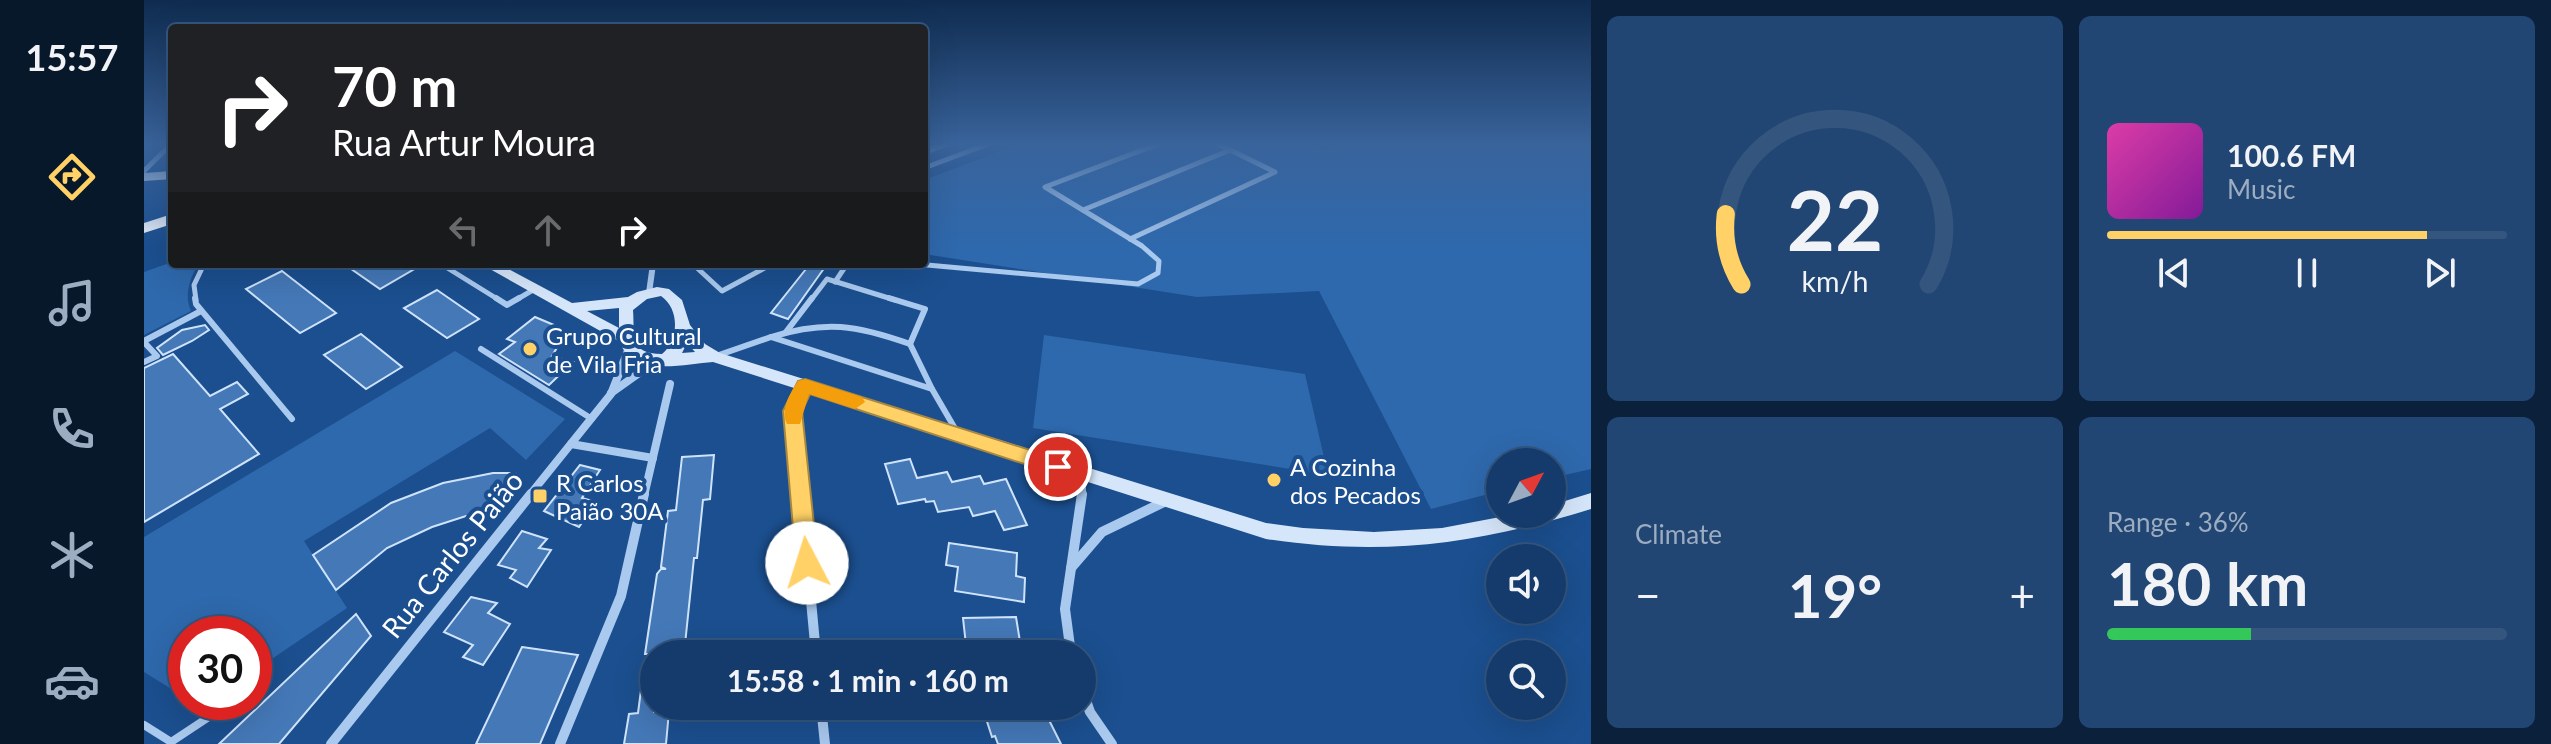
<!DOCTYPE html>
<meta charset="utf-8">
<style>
:root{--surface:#143b6b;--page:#214673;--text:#f1f3f6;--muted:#9dadc1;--line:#33557e;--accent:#ffd166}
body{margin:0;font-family:Lato,sans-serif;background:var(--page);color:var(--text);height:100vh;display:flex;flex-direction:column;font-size:30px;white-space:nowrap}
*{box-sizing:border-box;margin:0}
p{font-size:26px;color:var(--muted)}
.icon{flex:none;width:44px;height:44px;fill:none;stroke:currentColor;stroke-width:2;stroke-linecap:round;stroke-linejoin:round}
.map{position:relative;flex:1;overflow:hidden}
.sheet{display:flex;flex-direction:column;gap:16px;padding:16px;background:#0b203b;width:960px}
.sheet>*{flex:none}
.banner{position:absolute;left:24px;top:24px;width:760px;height:244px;border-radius:8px;box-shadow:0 8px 32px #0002,0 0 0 2px var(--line);background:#202124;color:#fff;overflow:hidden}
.needle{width:52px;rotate:49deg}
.buttons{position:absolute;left:1342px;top:448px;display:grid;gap:16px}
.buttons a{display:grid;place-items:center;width:80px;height:80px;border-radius:50%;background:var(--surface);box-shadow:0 8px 32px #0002,0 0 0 2px var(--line);font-size:40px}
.speed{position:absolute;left:24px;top:616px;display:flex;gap:16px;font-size:40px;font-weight:700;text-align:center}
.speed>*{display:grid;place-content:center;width:104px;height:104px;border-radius:50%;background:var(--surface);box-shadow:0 8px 32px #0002,0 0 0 2px var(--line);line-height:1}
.speed .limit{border:12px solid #d22;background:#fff;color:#111}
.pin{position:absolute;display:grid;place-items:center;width:68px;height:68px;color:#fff;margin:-34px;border:4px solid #fff;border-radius:50%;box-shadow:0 2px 8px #0007}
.me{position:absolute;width:88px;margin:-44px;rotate:355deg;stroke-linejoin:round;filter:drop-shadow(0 0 6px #0008)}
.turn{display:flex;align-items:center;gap:28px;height:168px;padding:0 32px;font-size:36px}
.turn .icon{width:104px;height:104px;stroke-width:2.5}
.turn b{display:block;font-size:56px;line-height:68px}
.lanes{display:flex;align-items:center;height:76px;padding:0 32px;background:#0003;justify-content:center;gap:40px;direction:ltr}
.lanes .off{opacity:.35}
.big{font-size:60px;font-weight:700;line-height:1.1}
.sheet .card{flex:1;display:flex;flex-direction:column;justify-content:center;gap:12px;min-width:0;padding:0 28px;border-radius:12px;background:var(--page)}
.sheet .dial{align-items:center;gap:0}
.dial svg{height:208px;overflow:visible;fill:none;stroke:var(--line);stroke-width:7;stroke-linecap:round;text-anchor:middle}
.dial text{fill:var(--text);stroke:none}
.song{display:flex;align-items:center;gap:24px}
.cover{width:96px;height:96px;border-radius:12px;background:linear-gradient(135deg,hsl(320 70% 55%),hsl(290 70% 35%))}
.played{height:8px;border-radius:4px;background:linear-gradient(90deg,var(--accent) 80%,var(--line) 80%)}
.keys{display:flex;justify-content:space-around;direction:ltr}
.heat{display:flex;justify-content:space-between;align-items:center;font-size:44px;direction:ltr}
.charge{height:12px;border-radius:6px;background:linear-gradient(90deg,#34c759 36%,var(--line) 0)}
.sheet .tiles{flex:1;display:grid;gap:16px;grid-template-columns:repeat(2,1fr)}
.trip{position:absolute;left:496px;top:640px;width:456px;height:80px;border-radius:40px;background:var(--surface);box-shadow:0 8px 32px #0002,0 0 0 2px var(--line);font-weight:700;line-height:80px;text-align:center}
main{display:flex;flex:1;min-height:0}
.tab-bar{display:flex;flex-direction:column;width:144px;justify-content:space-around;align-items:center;background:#08182b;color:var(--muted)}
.tab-bar .icon{width:56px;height:56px}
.tab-bar .current{color:var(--accent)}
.tab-bar b{font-size:36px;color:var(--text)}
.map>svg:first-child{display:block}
</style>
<main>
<nav class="tab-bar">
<b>15:57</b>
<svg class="icon current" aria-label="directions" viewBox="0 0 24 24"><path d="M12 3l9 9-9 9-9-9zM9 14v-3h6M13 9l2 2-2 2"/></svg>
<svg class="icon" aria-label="music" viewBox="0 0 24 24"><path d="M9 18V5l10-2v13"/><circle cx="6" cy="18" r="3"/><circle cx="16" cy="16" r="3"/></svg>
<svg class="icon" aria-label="phone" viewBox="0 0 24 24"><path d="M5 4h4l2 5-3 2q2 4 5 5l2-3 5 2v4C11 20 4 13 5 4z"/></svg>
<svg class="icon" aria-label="climate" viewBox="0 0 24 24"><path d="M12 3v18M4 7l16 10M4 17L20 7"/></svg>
<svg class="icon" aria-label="car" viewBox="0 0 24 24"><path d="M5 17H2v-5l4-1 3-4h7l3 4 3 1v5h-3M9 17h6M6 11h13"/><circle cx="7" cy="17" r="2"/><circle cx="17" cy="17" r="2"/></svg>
</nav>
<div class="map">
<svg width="1447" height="744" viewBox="0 0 1447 744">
<rect width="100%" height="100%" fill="#1b4f8f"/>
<g fill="#2e69ad">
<path d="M875 144H1161L1179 151 1195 144H1447V469L1408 478V462H1356V491L1287 509 1175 291 1053 297 780 254V180Z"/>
<path d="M28 262 54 264C46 279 40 294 47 311L0 335V272Z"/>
<path d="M900 335 1161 374 1184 475 889 428Z"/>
<path d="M311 351 421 419 382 460 346 428 160 541 203 608 110 671V634H42V698L0 672V537Z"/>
</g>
<g fill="#4478b7" stroke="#cfe3fa" stroke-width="2">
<path d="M200 264H279L236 289Z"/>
<path d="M666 264 681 267 644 319 627 313Z"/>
<path d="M138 271 192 313 156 333 102 289Z"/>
<path d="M293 290 335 319 303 338 260 308Z"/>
<path d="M391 317 417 328V341L408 356 429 362 405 385 355 354 371 342 363 339Z"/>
<path d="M61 325 65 330 48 341 19 355 13 348 38 330Z"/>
<path d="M217 334 258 367 222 389 180 355Z"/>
<path d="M29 354 66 396 93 382 104 394 76 409 115 454 0 522V368Z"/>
<path d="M570 455 566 499 559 500 553 558H550L540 654H501L513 574 517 569H522L517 567 524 511 532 510 538 457Z"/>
<path d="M766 459 773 478 803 472 808 482 836 476 840 484 862 479 883 525 860 530 851 511 829 516 825 507 794 512 790 501 782 502 781 499 754 504 741 464Z"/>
<path d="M436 465 456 470 438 498 452 502 435 527 400 511Z"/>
<path d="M349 473H371L334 517 322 516 288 527 243 548 192 590 169 555 247 503 299 483Z"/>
<path d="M378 531 403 539 395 548 407 550 383 587 366 578 372 570 354 565Z"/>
<path d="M805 543 873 553 872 576 881 578 880 602 811 591 814 567 802 565Z"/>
<path d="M327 597 353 603 344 613 366 624 339 665 319 657 329 645 300 632Z"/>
<path d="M212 614 227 636 135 744H75Z"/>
<path d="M872 617 878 654H823L819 618Z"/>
<path d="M378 647 434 655 396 744H332Z"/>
<path d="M501 660H510V712L525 711 522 744H480L485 714 494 713Z"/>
<path d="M838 706H898L917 744H854L851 736 848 737Z"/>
</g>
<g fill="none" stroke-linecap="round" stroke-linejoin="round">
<g stroke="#a9c9ee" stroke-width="5">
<path d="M780 168 844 144"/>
<path d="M0 171 27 144"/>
<path d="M939 210 1086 150"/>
<path d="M986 239 1131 172 1074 144"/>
<path d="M297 264 355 300"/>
<path d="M557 264 552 267 578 291 628 264"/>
<path d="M772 264 994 284 1014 273 1015 261 998 246 901 187 1014 144"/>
<path d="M691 282 703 264"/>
<path d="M52 300 50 285 60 264"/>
<path d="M372 300 389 290"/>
<path d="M667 300 683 279 751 300"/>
</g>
<g stroke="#a9c9ee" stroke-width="6">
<path d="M51 298 52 304 148 419"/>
<path d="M352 298 363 305 375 298"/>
<path d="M642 332 668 298"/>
<path d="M627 337C682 320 712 325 766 344L781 309 745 298"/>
<path d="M0 341 57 311"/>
<path d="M0 342 13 356 0 362"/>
<path d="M766 344 788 389"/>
<path d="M337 349 448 419"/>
<path d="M572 356 627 337 788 389 813 432"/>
</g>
<path stroke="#a9c9ee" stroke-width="8" d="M0 725 27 742 86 703"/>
<g stroke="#a9c9ee" stroke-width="6">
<path d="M780 152 802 144"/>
<path d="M505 293 509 264"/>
</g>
<g stroke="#a9c9ee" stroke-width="8">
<path d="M467 393 512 361"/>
<path d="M427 444 509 458"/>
<path d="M938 475V496"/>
<path d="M385 496 467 394 485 348"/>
<path d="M500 496 526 384"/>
<path d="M657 496 649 411 661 386"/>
</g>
<g stroke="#a9c9ee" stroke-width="10">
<path d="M657 494 672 654"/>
<path d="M927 568 958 532 1022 501"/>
<path d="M927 654 921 609 938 494"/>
<path d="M938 689 946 712 968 744"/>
<path d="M677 706 681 744"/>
<path d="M187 744 387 494"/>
<path d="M416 744 477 596 500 494"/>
</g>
<g fill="#d6e6fa" fill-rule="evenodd">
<path d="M28 171V179L0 181V173Z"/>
<path d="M337 264H355L428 303 484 297 493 292 513 287 525 289 538 300 546 325 561 344 576 353 1122 523 1159 528 1230 532 1298 528 1372 514H1408V505L1447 493V509C1333 544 1241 557 1122 539L569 362C540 364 488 378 476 342ZM517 296C536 309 535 340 518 354 484 353 491 337 489 310L503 299ZM475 308V328L443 311ZM543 343 551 352 538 353Z"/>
</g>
<path fill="#f0f6ff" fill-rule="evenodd" d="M28 214V224L0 233V223Z"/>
</g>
<linearGradient id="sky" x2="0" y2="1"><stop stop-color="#0f2b4f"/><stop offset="0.58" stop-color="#39639b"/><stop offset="1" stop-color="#39639b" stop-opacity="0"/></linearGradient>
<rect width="1447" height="248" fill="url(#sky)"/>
<path fill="#ffd166" stroke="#a68842" stroke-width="2" d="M661 379 921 461 924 467 914 475 666 394 658 411 674 563 671 570 663 573 655 570 652 563 639 411 654 381Z"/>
<path fill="#f59e0b" d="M661 379 718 397 721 402 711 409 665 394 656 424H643C636 409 646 394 654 381Z"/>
<g fill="#ffd166" stroke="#1b4f8f" stroke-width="3">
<circle cx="386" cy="349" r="8"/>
<circle cx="1130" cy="480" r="8"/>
<rect x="388" y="488" width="16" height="16" rx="4"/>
</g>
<g text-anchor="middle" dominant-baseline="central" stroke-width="8" stroke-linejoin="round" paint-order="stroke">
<g font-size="24" fill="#fff" stroke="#1b4f8f" text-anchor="start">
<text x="402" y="335">Grupo Cultural<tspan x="402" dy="28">de Vila Fria</tspan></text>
<text x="1146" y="466">A Cozinha<tspan x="1146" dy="28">dos Pecados</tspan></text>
<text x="412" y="482">R Carlos<tspan x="412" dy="28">Paião 30A</tspan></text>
</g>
<g font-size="28" fill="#fff" stroke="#1b4f8f">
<text transform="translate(308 554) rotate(-51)">Rua Carlos Paião</text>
</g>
</g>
</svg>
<div class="buttons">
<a><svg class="needle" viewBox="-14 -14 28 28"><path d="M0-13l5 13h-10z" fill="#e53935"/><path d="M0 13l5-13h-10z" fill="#9dadc1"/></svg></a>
<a><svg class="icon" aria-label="sound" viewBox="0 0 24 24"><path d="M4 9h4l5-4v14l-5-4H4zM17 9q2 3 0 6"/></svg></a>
<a><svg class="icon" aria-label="search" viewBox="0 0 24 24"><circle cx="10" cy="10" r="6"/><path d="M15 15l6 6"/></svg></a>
</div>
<div class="speed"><div class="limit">30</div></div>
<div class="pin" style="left:914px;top:467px;background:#d93025"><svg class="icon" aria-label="arrive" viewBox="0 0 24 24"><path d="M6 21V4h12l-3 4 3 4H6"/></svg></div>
<svg class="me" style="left:663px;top:563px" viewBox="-20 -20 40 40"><circle r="19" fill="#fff"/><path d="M0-13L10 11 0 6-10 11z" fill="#ffd166"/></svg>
<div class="trip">15:58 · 1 min · 160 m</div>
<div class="banner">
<div class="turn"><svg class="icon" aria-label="right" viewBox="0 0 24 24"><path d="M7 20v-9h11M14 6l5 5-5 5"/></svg><div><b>70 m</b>Rua Artur Moura</div></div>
<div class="lanes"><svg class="icon off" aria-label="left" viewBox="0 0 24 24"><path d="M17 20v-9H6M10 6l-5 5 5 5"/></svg><svg class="icon off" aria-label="ahead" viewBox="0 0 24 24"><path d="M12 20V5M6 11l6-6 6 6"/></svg><svg class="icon" aria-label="right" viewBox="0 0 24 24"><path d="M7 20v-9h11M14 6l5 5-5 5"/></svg></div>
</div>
</div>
<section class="sheet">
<div class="tiles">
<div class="card dial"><svg viewBox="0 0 100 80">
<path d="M14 69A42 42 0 1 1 86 69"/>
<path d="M14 69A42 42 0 0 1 8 42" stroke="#ffd166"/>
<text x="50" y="56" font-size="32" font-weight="700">22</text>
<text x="50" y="72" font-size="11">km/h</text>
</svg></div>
<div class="card">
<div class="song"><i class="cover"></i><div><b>100.6 FM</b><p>Music</p></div></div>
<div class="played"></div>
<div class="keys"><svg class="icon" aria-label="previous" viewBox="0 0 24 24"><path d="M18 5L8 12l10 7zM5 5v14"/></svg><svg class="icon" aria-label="pause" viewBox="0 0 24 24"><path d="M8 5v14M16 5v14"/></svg><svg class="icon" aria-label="next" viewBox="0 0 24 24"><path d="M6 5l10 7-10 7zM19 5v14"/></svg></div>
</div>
<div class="card"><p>Climate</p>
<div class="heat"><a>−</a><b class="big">19°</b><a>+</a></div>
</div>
<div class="card"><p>Range · 36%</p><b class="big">180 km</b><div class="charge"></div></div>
</div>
</section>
</main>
